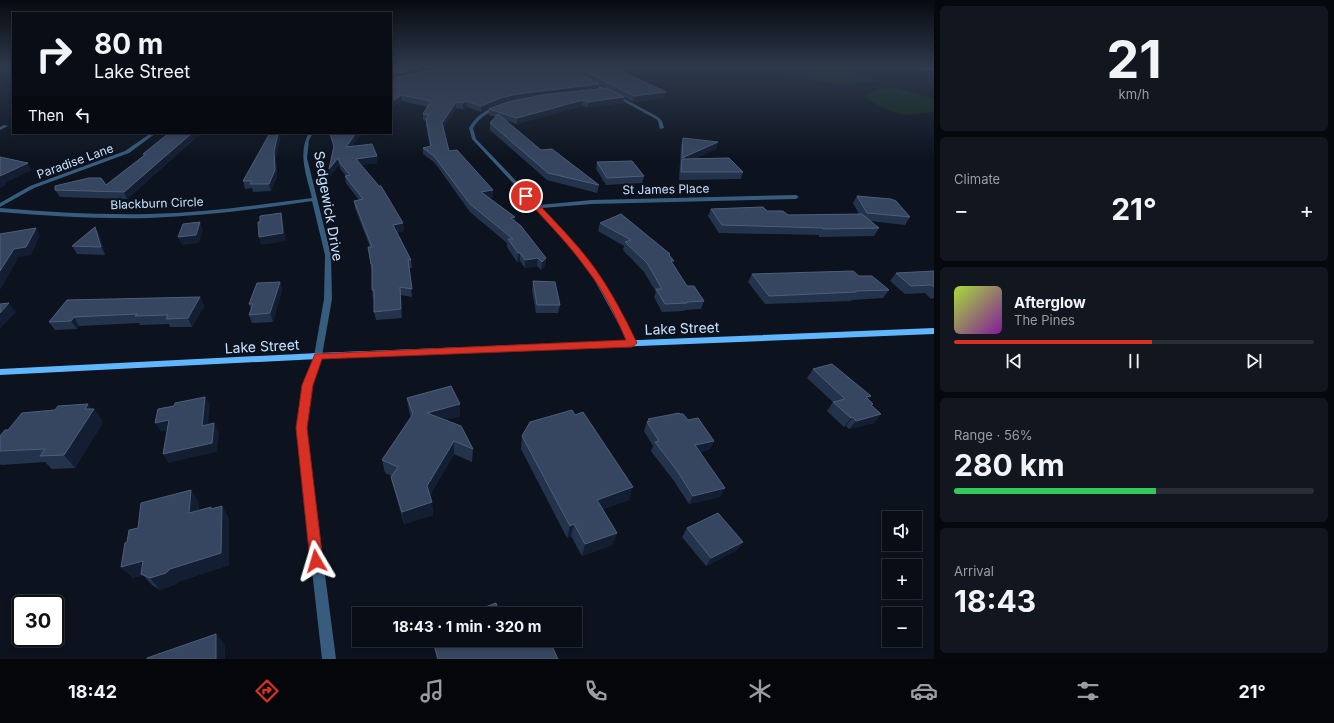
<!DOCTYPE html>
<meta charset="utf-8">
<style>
:root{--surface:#090e16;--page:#12171f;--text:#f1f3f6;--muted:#999ca1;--line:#292e35;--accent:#d93025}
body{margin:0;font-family:Inter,sans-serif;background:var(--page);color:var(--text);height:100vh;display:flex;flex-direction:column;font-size:15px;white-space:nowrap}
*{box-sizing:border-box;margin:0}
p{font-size:13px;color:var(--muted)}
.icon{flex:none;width:22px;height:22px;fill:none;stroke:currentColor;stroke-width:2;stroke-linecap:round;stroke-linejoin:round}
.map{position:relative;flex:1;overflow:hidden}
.details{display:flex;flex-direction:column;gap:6px;padding:6px;background:#05080c;width:400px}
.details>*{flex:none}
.hud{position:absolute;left:12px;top:12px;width:380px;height:122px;border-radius:0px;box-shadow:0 2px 6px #0003,0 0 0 1px var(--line);background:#090e16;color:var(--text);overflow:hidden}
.controls{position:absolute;left:882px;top:511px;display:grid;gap:8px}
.controls a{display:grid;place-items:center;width:40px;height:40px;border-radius:0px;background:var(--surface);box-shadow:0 2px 6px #0003,0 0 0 1px var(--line);font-size:20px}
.speed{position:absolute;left:12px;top:595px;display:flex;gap:8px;font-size:20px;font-weight:700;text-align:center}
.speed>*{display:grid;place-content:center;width:52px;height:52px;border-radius:50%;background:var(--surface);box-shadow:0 2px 6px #0003,0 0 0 1px var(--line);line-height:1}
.speed .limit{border:2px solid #111;border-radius:6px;background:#fff;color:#111}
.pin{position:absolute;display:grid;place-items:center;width:34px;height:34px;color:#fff;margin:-17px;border:2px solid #fff;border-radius:50%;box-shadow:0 1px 4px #0007}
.me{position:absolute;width:44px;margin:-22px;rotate:353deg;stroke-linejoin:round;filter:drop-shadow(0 0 3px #0008)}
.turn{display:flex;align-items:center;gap:14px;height:84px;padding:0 16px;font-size:18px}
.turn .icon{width:52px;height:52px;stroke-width:2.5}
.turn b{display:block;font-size:28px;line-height:34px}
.then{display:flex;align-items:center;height:38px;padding:0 16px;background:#0003;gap:8px;font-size:15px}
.big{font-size:30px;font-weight:700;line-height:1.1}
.details .widget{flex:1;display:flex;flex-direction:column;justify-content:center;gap:6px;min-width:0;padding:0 14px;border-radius:6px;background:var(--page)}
.details .dial{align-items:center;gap:0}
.dial b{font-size:52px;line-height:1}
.song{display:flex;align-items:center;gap:12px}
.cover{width:48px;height:48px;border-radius:6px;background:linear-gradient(135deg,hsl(80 70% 55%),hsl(290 70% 35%))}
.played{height:4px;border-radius:2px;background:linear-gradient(90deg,var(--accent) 55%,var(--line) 55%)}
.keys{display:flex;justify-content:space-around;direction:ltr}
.heat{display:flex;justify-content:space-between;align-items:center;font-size:22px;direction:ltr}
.charge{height:6px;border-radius:3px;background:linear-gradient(90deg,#34c759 56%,var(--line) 0)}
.trip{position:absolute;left:352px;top:607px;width:230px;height:40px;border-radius:0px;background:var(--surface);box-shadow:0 2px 6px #0003,0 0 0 1px var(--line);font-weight:700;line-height:40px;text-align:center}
.menu{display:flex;height:64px;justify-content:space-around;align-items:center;background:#040609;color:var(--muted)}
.menu .icon{width:28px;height:28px}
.menu .active{color:var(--accent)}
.menu b{font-size:18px;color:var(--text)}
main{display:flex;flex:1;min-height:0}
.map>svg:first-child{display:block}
</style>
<main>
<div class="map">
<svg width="934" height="659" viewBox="0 0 934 659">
<rect width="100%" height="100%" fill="#0c131e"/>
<g fill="#0f2819">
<path d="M812 67H833L881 81C840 86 814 84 775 70Z"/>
<path d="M895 87 934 99V112L904 115 885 109 864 97 878 89Z"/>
</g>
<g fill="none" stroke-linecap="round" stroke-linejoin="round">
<g fill="#375c7e" fill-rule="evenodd">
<path d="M588 80H590L658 117 662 121 664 128 660 129 658 121 656 119 588 82Z"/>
<path d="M497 106 500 107C489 113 480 116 473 128L476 139 539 205 592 200 796 195 799 197 796 199 592 204 542 208 569 237 595 270 637 343 636 345H630L590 272 565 239 472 139 469 128C476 116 484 111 497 106Z"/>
<path d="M4 125 8 126 0 130V127Z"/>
<path d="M151 133H156L129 153 34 188 0 207V203L30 186 125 151Z"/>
<path d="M309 133H313L309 140 307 158 331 255 332 299 322 356 312 385 306 428 336 659H322L296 428 304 385 314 356 324 299 325 255 312 201C258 209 204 216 149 218 99 219 50 216 0 212V208C49 212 99 215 149 214 203 213 258 205 312 198 307 177 297 153 309 133Z"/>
</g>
<g fill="#60b7ff" fill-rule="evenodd">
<path d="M901 67 934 68V70L903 68Z"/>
<path d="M934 328V334L318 359 0 375V369L318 353Z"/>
</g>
</g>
<g fill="#24334c" fill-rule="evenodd">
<path d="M391 67H612L666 92 664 98 633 102 624 97 623 103 588 107 582 106 517 124 505 120 541 150 599 185 597 193 547 180 490 130V123L496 117 489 115V109L523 98 517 99 500 104 481 112 467 107 463 109 456 108 443 128 449 151 493 197 489 198 515 221 546 258 545 266 541 270 537 266 525 268 520 261 517 262 507 247V243L470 212 435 163 423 154V148L430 146 426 125V121L423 120V114L428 107 402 101 391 108ZM599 84 607 88 598 89Z"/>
<path d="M169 133H201L127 199 60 197 55 190 106 185 144 156 143 154Z"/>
<path d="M270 133H281L276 158 277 177 271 191 253 192 252 188 245 189 243 181Z"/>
<path d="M329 133H333L336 136 337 133H362L352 146 378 163 361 165 403 223 404 231 397 232 411 260 412 268H409L412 297 400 295 402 318 376 320 374 312V299H373L372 290V273L368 247H370L355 208 354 201 359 200 346 183 345 176H346L341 170 339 165 330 176 334 148Z"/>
<path d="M683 138 716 149 694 159 743 172 741 179 679 180 681 145Z"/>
<path d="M597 162 644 176 642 183 606 185 596 169Z"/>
<path d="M857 196 910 217 905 225 871 221 879 228 874 236 819 237V235L719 233 708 216 711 209 767 211 788 215 859 214 853 203Z"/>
<path d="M600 223 669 256 673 265 687 286 704 301 701 309 685 310 684 311 662 312 654 297 656 292 644 272 623 250 624 246 598 231Z"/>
<path d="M95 227 99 234 105 255 77 254 72 246Z"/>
<path d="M934 271V298L931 299 925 293 905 294 890 281 896 273Z"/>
<path d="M752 274 859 276 889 290 883 298 852 300 851 301 765 304 748 282Z"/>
<path d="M533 281 560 305 558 313H536L532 290Z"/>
<path d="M280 282 282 290 273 322 252 323 249 315 251 310 249 304Z"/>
<path d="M200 297 204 306 192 327H170L169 324 140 325 139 323 79 326 77 329 55 330 49 322 67 300Z"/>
<path d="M813 369 871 396 868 400 872 406 881 414 874 423 849 429 846 426 844 427 827 411 833 402 807 378Z"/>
<path d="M407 398 460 416 446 420 473 449 472 462 454 454 430 495 432 502 433 515 404 524 394 489 391 477 392 476 385 473 382 460 411 417 409 411Z"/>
<path d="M88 404 91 409H94L103 422 75 468 52 469 45 462 1 465 0 464V436L8 430Z"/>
<path d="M680 414 714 441 710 449 700 452 720 497 689 504 674 481 651 451 653 446 644 431 648 419Z"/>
<path d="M522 436 629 500 603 509 617 533 612 545 582 556 571 536 567 538 521 449Z"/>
<path d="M199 502 198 511 211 507 212 509 229 518V565L180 581 176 584 160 590 152 585 143 575 133 578 121 567 127 542 138 528Z"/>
<path d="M687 528 743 542 737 550 706 566 682 537Z"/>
<path d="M432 640H542L558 659H437Z"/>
</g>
<g fill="#131e32">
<path d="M424 67H460L391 79V74Z"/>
<path d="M599 84 598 89 517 99 500 104 481 112V106L500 98 517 94Z"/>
<path d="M666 92 664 98 633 102 634 96Z"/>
<path d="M401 95 402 101 391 108V102Z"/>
<path d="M624 97 623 103 588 107V102Z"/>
<path d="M583 100 582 106 517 124V118Z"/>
<path d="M467 101V107L463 109V103Z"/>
<path d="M456 102V108L442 129V123Z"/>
<path d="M192 133H201L127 199 124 192Z"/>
<path d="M278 133H281L276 158 277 177 271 191 269 184Z"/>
<path d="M356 133H362L347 154 346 147Z"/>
<path d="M718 142 716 149 682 164V159L680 165 682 158Z"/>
<path d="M377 156 378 163 357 166 356 159Z"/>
<path d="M338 158 339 165 330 176 329 169Z"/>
<path d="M28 163 32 170 5 183 6 185 0 188V176Z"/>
<path d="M493 190V197L481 199V192Z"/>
<path d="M281 213 283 221 286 241 261 245 259 237Z"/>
<path d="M515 217V224L511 218Z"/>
<path d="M200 222 203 230 199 243 182 245 178 237Z"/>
<path d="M403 223 404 231 394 233 393 225Z"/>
<path d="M95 227 99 234 105 255 101 247Z"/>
<path d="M36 228 40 236 31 255 19 257 0 290V271L14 249Z"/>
<path d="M518 253H520V261L517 262Z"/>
<path d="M538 258 537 266 525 268V260Z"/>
<path d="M546 258 545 266 541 270 542 262Z"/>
<path d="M280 282 282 290 273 322 270 313Z"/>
<path d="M200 297 204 306 192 327 188 318Z"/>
<path d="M9 303 16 312 0 329V313Z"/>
<path d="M74 317 79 326 77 329 71 321Z"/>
<path d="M871 396 865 405 866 397Z"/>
<path d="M205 397 210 405 207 435 202 426Z"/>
<path d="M88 404 93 411 94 409 103 422 75 468 64 455 85 409Z"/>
<path d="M460 404V416L428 425 427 413Z"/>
<path d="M881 414 874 423 849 429 856 421Z"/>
<path d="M853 417 846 426 844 427 851 418Z"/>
<path d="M169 420 174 429 161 432 155 423Z"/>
<path d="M214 423 219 432 217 452 168 463 163 454Z"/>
<path d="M454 441V454L428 498 427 486Z"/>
<path d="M714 441 710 449 691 453 695 445Z"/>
<path d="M633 487 629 500 593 512 597 500Z"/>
<path d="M725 488 720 497 689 504 693 496Z"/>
<path d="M191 490 199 502 197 526 189 513Z"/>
<path d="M432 502 433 515 404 524 402 512Z"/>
<path d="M222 506 229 518V565L180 581 176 584 160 590 150 578Z"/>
<path d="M574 524 571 536 567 538 570 526Z"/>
<path d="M617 533 612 545 582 556 585 544Z"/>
<path d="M743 542 737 550 706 566 711 558Z"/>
<path d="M143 561 141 574 143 575 133 578 121 567Z"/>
<path d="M216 634 225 645V659H216Z"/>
</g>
<g fill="#364660" stroke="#4d5e79">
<path d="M391 67H424L391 74Z"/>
<path d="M454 67H567L599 84 517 94 500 98 481 106 467 101 463 103 456 102 442 123 449 151 457 150 493 190 481 192 515 217 511 218 521 226 546 258 542 262 538 258 525 260 520 253H518L508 239H513L470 204 434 156 423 148 431 146 426 119 429 115 423 114 431 101 401 95 391 102V87L396 85 391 84V79L425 71Z"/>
<path d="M577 67H612L666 92 634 96Z"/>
<path d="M607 88 624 97 588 102 583 100 517 118 489 109 508 102 542 95Z"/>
<path d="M498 114 541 150 552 149 599 185 548 173 490 123Z"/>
<path d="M169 133H192L124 192 55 190V186L89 178H101L106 185 146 154H143Z"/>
<path d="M270 133H278L274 151 275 170 269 184H250L252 181H243Z"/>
<path d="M330 133H333L336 136 337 133H356L346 147 372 144 377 156 356 159 379 186H381L403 223 393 225 411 260H408L412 289 400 287 401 309 374 312V290H372V264H371L368 247H372L354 201 363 199 345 176 350 175 340 163 338 158 329 169 334 146Z"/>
<path d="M683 138 718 142 682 158Z"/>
<path d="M0 157 28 163 0 176Z"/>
<path d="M729 158 743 172H681L682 159Z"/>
<path d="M632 161 644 176 607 178 597 162Z"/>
<path d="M857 196 891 199 896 201 910 217 867 213Z"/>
<path d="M763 207 767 211H783L788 215 862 214 879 228 823 229V228L722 225 711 209Z"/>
<path d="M281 213 283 233 259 237 258 222H260V216Z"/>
<path d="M621 214 670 254 669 255 674 261H671L687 286H694L704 301 687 302V303L665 304 656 289H662L647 263 625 242 631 240 600 223Z"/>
<path d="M200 222 196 235 178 237 183 224Z"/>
<path d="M95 227 101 247 72 246Z"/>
<path d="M36 228 26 247 14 249 0 271V234Z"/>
<path d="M853 271 859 276H872L889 290 856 291V292L769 296 752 274Z"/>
<path d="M934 271V287L931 285 911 286 896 273Z"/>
<path d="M533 281 555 282 560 305H537Z"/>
<path d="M280 282 270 313 249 315 253 304H249L257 283Z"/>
<path d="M200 297 188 318 166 319 168 315 135 316 137 314 74 317 71 321 49 322 67 300Z"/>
<path d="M9 303 0 313V304Z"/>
<path d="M832 364 871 396 866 397 873 404 871 405 881 414 856 421 853 417 851 418 833 402 845 399 813 369Z"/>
<path d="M451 386 460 404 427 413 461 426 473 449 454 441 427 486 432 502 402 512 391 477 398 467 382 460 413 414 407 398Z"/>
<path d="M205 397 202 426 214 423 212 443 163 454 169 420 155 423 158 409 174 406 175 403Z"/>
<path d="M88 404 85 409H94L64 455 40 456 45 449 0 451V436L5 430H8L22 413 55 410 58 406Z"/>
<path d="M572 410 575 415 583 412 633 487 597 500 617 533 585 544 574 524 570 526 522 436 530 422Z"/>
<path d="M679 413 680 414H683L688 420 698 418 714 441 695 445 725 488 693 496 678 472 655 442 659 441 647 422 650 421 648 419Z"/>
<path d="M191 490 189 513 211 507V509L222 506 221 553 170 569 166 573 150 578 141 574 143 561 121 567 125 543 127 542 129 530 138 528 141 503Z"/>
<path d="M718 513 743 542 711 558 687 528Z"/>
<path d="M496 603 500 614H467Z"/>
<path d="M216 634V659H147V658Z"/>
<path d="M433 640H542L552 646 558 659H438Z"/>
</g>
<linearGradient id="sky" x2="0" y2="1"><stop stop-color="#070a10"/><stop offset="0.42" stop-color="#2e394c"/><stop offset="1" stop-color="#2e394c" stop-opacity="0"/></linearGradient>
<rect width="934" height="159" fill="url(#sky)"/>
<path fill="#d93025" stroke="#8d1f18" d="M524 194H529C552 219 577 243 596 270 612 293 625 318 637 343L632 347 322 359 313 385 307 428 323 561 321 566 316 568 312 566 310 561 296 428 302 385 315 354 626 340C616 317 604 291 588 271 569 244 546 221 524 197Z"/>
<g text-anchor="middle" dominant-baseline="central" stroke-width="4" stroke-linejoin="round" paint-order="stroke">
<g font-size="12" fill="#c9e2ff" stroke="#0c131e">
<text transform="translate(75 161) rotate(-20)">Paradise Lane</text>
<text transform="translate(666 189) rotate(-1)">St James Place</text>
<text transform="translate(157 203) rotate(-2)">Blackburn Circle</text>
</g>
<g font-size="14" fill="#c9e2ff" stroke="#0c131e">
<text transform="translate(329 206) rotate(80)">Sedgewick Drive</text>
<text transform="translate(682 328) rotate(-2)">Lake Street</text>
<text transform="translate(262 346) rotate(-3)">Lake Street</text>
</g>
</g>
</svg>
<div class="controls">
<a><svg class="icon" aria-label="sound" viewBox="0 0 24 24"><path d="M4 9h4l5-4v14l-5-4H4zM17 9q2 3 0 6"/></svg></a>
<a>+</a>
<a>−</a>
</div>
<div class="speed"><div class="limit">30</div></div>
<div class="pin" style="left:526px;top:196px;background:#d93025"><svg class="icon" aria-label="arrive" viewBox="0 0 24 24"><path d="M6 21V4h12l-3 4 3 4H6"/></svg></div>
<svg class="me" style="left:316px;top:561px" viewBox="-20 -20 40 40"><path d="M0-17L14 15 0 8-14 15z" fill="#d93025" stroke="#fff" stroke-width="4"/></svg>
<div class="trip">18:43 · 1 min · 320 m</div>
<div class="hud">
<div class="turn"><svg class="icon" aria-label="right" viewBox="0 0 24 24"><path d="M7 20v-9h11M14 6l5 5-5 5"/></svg><div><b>80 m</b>Lake Street</div></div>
<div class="then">Then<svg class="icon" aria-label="left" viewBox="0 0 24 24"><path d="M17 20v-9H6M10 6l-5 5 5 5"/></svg></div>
</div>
</div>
<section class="details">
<div class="widget dial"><b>21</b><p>km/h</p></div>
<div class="widget"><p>Climate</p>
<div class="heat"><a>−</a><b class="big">21°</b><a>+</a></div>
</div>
<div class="widget">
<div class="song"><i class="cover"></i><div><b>Afterglow</b><p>The Pines</p></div></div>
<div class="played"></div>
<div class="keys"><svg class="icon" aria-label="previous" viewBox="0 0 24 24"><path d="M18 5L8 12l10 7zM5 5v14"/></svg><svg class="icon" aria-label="pause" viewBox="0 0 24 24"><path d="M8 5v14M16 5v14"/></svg><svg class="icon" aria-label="next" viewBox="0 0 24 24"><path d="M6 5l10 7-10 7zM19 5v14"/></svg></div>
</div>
<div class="widget"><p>Range · 56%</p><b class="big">280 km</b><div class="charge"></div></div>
<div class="widget"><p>Arrival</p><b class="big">18:43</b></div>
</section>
</main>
<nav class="menu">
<b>18:42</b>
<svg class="icon active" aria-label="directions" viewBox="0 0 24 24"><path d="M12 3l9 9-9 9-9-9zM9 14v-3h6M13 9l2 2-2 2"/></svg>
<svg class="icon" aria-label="music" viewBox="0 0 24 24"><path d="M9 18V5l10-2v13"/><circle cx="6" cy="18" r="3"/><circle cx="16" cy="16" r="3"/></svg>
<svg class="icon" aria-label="phone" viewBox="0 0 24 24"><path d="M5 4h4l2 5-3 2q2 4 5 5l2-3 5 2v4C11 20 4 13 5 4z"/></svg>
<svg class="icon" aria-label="climate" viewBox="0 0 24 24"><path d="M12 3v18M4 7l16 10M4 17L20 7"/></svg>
<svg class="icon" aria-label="car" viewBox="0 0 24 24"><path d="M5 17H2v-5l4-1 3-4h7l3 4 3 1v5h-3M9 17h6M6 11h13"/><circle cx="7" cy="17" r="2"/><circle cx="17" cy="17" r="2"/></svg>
<svg class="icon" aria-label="filters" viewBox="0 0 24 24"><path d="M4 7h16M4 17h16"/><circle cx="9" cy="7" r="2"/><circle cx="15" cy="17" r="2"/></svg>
<b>21°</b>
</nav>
